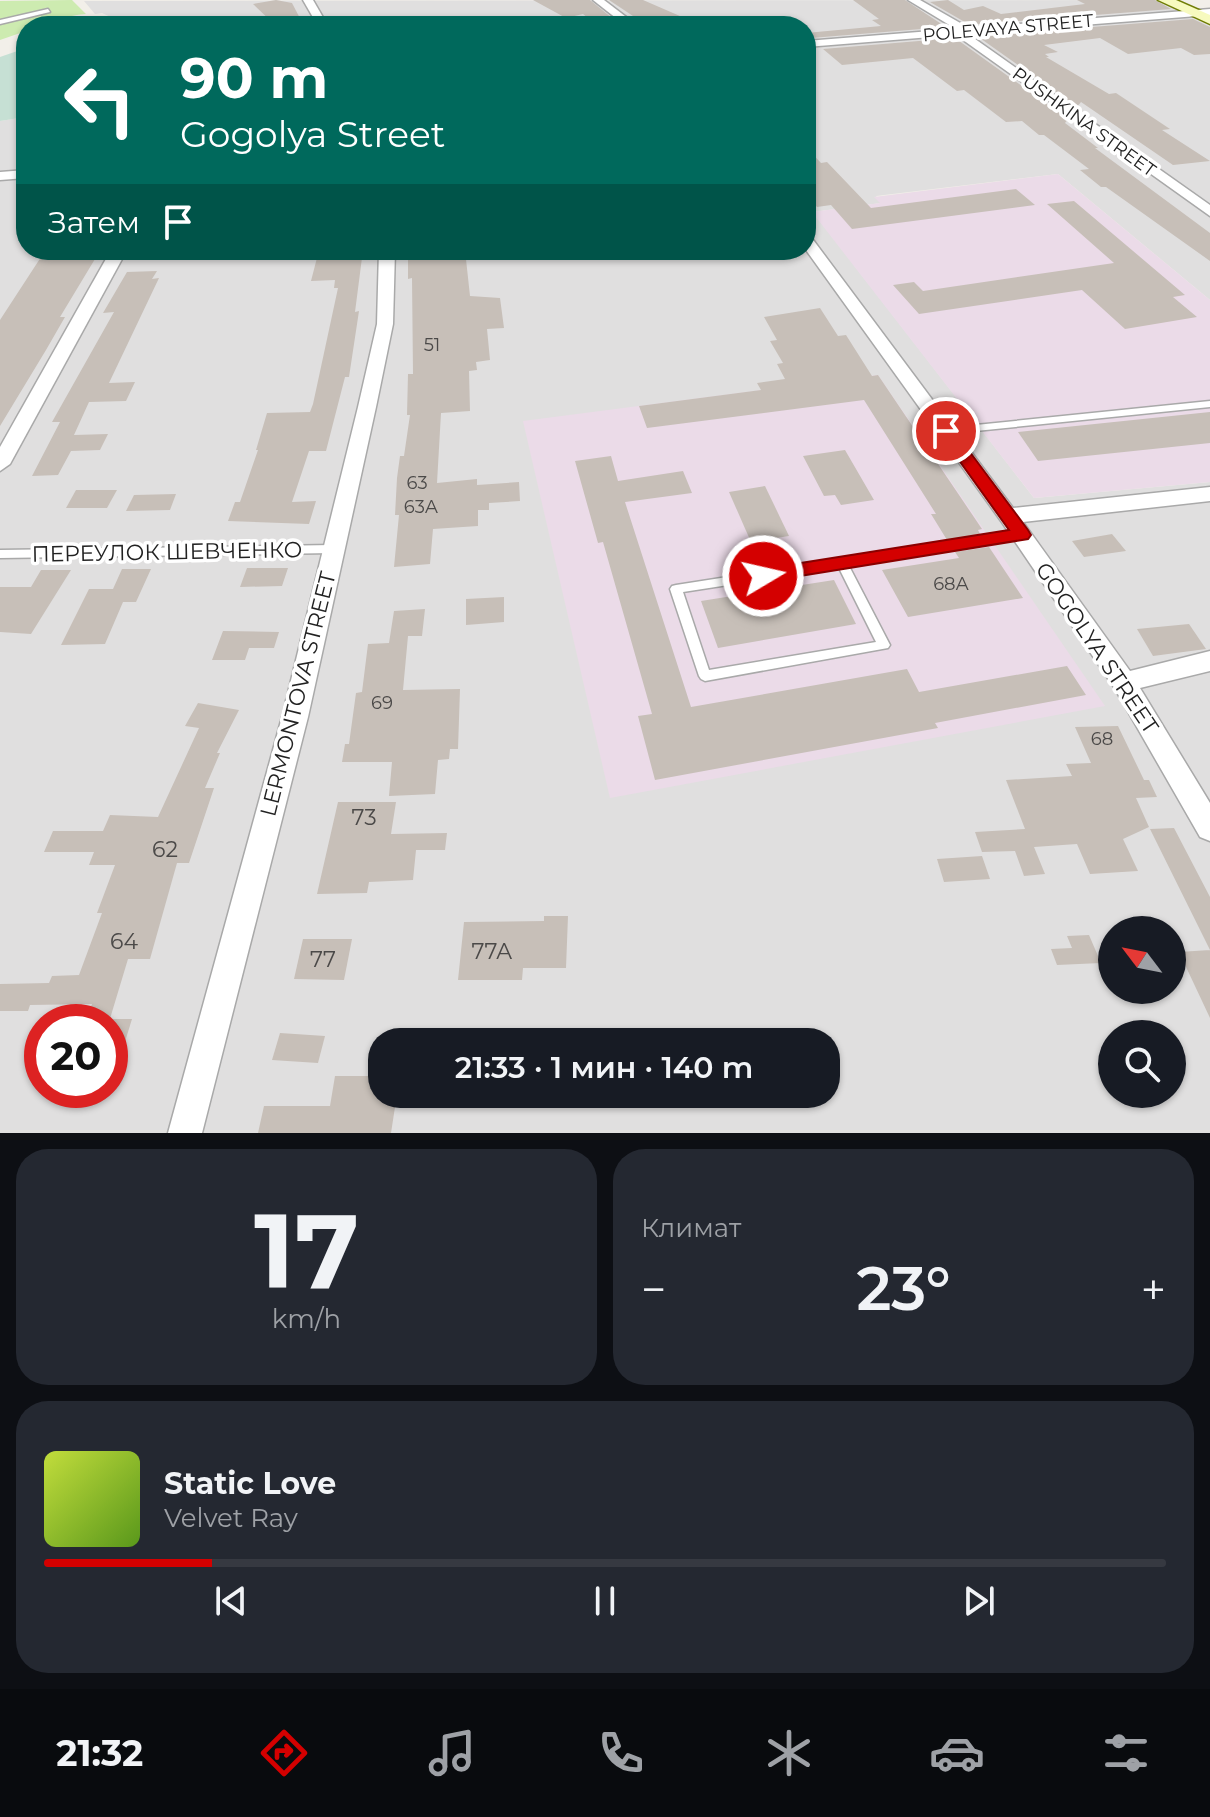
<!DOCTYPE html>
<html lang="ru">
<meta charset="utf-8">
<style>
:root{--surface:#171b24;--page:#242831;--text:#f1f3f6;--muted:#9ea1a6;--line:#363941;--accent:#d40000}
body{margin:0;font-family:Montserrat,sans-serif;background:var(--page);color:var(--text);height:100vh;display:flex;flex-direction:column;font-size:30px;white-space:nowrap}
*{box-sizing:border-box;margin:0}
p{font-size:26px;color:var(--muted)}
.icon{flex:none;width:44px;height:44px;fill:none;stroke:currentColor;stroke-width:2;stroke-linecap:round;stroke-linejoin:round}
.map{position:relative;height:1133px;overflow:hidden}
.panel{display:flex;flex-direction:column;gap:16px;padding:16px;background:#0d0f14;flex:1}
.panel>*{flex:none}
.top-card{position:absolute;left:16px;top:16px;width:800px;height:244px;border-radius:32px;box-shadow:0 2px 6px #0004;background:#00695c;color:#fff;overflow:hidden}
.needle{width:52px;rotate:302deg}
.fabs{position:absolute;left:1098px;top:916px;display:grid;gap:16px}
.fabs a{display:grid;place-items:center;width:88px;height:88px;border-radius:50%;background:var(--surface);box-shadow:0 2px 6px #0004;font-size:40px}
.speed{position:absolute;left:24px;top:1004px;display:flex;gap:16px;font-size:40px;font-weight:700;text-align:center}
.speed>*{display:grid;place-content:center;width:104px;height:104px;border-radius:50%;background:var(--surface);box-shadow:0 2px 6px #0004;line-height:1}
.speed .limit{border:12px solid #d22;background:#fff;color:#111}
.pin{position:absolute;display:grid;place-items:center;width:68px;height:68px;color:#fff;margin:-34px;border:4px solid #fff;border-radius:50%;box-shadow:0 2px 8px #0007}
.me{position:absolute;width:88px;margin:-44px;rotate:81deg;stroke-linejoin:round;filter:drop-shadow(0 0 6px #0008)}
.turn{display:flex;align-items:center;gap:28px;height:168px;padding:0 32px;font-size:36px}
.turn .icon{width:104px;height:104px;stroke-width:2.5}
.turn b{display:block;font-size:56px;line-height:68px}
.then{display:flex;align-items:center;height:76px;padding:0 32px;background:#0003;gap:16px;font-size:30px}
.big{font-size:60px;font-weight:600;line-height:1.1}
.panel .card{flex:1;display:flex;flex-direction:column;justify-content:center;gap:12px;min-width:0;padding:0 28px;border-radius:32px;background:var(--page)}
.panel .dial{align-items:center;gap:0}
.dial b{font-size:104px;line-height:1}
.song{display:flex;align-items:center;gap:24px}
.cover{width:96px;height:96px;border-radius:12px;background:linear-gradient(135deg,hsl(70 70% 55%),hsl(90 70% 35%))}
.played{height:8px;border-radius:4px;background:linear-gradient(90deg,var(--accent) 15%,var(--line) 15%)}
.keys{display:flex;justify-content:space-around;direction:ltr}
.heat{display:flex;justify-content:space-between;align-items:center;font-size:44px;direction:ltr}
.panel .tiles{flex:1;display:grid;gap:16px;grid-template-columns:1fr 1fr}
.card:last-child{grid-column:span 2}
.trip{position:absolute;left:368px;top:1028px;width:472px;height:80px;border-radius:32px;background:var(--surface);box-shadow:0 2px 6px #0004;font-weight:600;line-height:80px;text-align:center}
.tab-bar{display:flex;height:128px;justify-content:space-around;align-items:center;background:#090b0e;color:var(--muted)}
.tab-bar .icon{width:56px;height:56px}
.tab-bar .selected{color:var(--accent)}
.tab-bar b{font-size:36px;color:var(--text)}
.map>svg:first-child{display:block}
</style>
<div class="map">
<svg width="1210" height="1133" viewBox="0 0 1210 1133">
<rect width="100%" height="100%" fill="#f2efe9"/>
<path fill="#e0dfdf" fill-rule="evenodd" d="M1158 0 1210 25V300L1058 174 876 196 881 203 813 212 1034 498 1210 482V1133H0V121L26 117V250H806V26H130L102 13 95 14 84 1ZM1112 930H1172V990H1112ZM42 1022H110V1090H42ZM1112 1034H1172V1094H1112ZM382 1042H826V1094H382Z"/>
<g fill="#ebdbe8">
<path d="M1058 174 1210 300V482L1034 498 812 212 880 203 874 197Z"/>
<path d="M878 375 1105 706 610 798 523 421Z"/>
</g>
<path fill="#cdebb0" d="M72 0 86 14C65 15 47 26 26 26V31L0 40V1Z"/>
<path fill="#c6e0d4" d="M26 48V117L0 121V57Z"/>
<g fill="#c7bfb8">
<path d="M276 0 292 3 304 26H276L253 4Z"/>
<path d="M533 0H590L618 23 598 26 583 14 566 18Z"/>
<path d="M609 0H643L703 26H641L639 20Z"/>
<path d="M853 0H905L946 27 811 38 806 33 881 26 872 20 879 19Z"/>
<path d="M948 0 964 10 983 6 1001 14 1085 4 1077 0H1155L1171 9 970 25 930 2Z"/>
<path d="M1193 19 1210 27V54L1194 55 1181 48 1128 54 1100 38 1044 45 1058 52 1045 54 1049 57H1046L1109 94 1116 93 1170 129 1162 130 1210 161 1173 165 1081 102 1077 107 977 36Z"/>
<path d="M955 38 1068 119 1065 123 1098 148H1095L1210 233V261L1106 187H1101L1080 170 1089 169 1044 135H1039L1022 121 1006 122 964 90 957 91 913 58 842 65 823 49Z"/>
<path d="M806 147 821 163 827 162 871 208 1016 189 1035 205 852 229 831 205 817 207 806 194Z"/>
<path d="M1074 201 1185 295 1173 297 1197 317 1125 329 1082 290 919 314 893 285 914 282 923 291 1114 263 1047 204Z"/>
<path d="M319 250H363L355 312 359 311 349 377H345L326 451H309L292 502 316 501 309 524 228 521 235 502H240L258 450H256L267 413 310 412 313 404 338 288H334L335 280 311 281Z"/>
<path d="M408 250H465L470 296 500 298 504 328 487 329 490 360 476 362 477 370 469 371 470 411 441 413 437 483 477 479V485L519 482 520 501 489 503V510H478V526L433 529 430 564 394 567 399 515H395L397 478 400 456H404L410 415H407L408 374H413L412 278 408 279Z"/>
<path d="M43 254H98L60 317H65L46 350 0 426V320Z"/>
<path d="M157 271 152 279 159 278 109 383 135 382 126 401 89 402 74 435 108 434 100 450 71 451 58 475 32 476 60 422H52L114 312 103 313 127 272Z"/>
<path d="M820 308 838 336 846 335 872 376 878 375 982 529 978 530 980 534 947 540 931 514H936L864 400 647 428 639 406 761 390 757 383 785 379 777 364 783 363 770 341 777 340 764 317Z"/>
<path d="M1210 412V443L1038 461 1018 432Z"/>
<path d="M845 450 874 500 841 505 835 495 824 496 803 456Z"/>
<path d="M611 456 618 481 683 471 692 493 625 502 691 707 907 669 919 692 1067 666 1086 695 935 723 938 728 655 780 638 716 652 714 603 542 598 543 575 461Z"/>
<path d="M765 486 789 536 751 542 729 492Z"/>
<path d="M76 490H117L107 508H66Z"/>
<path d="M176 494 170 510 126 511 134 495Z"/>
<path d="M1112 534 1126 551 1084 557 1072 541Z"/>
<path d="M989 547 1023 598 908 617 882 570 959 558 955 552Z"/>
<path d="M247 568H288L282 586 240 587Z"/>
<path d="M122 569H151L136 602H123L105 644 61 645 89 589H113Z"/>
<path d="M41 570H71L31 634 0 632V587H31Z"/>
<path d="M834 580 856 624 718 648 701 601Z"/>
<path d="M504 597V622L466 625V599Z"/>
<path d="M425 609 422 636H408L403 690 460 689 458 749H450L449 759 438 760 435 794 389 796 392 762H342L345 744H349L356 693 362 692 368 644 389 643 394 611Z"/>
<path d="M1189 624 1206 649 1153 656 1137 629Z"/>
<path d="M223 631 279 632 274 648H249L245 660H212Z"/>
<path d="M198 703 239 710 217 753H220L205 788H214L189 863H177L150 959H128L109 1022H85L92 1004 30 1005 28 1011H0V984L49 983 52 976 79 975 102 913H97L115 865H89L94 852H44L53 831H103L110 815 158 817 199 728 185 726Z"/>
<path d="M1118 726 1144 780H1149L1157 797 1136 798 1149 827 1123 839 1138 871 1090 874 1077 844 1034 847 1045 874 1024 876 1015 851 982 852 975 832 1025 829 1006 780 1072 776 1066 764 1091 763 1075 727Z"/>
<path d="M338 802H396L391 834 447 833 445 850H416L413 880 369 882 367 893 317 894Z"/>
<path d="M1174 828 1210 897V1018L1179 952 1210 950 1150 829Z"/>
<path d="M982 856 990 879 944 882 937 859Z"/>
<path d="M544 916H568L566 968H523L522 980H458L464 922 544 921Z"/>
<path d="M1089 935 1101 963 1057 965 1051 949 1072 948 1067 936Z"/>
<path d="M303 939H352L344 980 294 979Z"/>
<path d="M110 1019H132L124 1045 110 1044Z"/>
<path d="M280 1033 325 1036 318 1063 272 1060Z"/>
<path d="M335 1076H382V1094H397L391 1133H258L264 1106H330Z"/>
</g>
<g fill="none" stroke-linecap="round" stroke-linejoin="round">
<g stroke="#a9a9a9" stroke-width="3">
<g id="lane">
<path d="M48 9 50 12 0 24V20Z"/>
<path d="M1210 401V407L946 434 941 431 946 428Z"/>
<path d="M1022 531 1026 532 1027 535 1026 538 849 566 890 645 888 648 705 681 701 679 699 676 670 589 672 586 676 585ZM839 568 876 642 709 670 683 592Z"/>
<path d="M333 545 338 549 333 553 0 558V550Z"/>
</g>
</g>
<g stroke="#a9a9a9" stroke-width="3">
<g id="street">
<path d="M303 0H313L328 26H318Z"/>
<path d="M593 0H604L638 26H626Z"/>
<path d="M908 0H920L969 28 1210 9V15L968 34 1210 205V216L956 35 806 47V41L956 29Z"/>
<path d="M26 170V178L0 180V172Z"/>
<path d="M806 236 811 237 1013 508 1210 487V501L1023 522 1130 671 1210 651V671L1140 688 1210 803V841L1200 837 1115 689 1001 521 806 250Z"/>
<path d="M111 250H127L10 464 0 471V447Z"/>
<path d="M379 250H395L393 324 376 407 308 717 202 1133H168L282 717 358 407 377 324Z"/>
</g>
</g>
<g stroke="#707d05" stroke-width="3">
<path id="secondary" d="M1158 0H1176L1210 15V24Z"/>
</g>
<use href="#lane" fill="#fff" fill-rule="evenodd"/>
<use href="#street" fill="#fff" fill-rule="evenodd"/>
<use href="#secondary" fill="#f7fabf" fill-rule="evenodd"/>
</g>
<path fill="#d40000" stroke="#8a0000" stroke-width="2" d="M946 426 952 428 1028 530 1031 535 1028 539 763 582 756 580 753 576 763 569 1009 530 938 431Z"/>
<g text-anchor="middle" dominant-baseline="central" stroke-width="7" stroke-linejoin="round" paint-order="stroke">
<g font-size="18" fill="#222" stroke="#fff">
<text transform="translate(1008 28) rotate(-5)">POLEVAYA STREET</text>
<text transform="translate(1084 122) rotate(36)">PUSHKINA STREET</text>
</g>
<g font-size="18" fill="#4b4948">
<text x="432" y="345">51</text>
<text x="417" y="483">63</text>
<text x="421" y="507">63А</text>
<text x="951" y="584">68А</text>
<text x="382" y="703">69</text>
<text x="1102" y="739">68</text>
</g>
<g font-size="22" fill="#222" stroke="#fff">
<text transform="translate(167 552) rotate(-1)">ПЕРЕУЛОК ШЕВЧЕНКО</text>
<text transform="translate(1097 648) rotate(56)">GOGOLYA STREET</text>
<text transform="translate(298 694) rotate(-76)">LERMONTOVA STREET</text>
</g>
<g font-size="22" fill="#4b4948">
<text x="364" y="817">73</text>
<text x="165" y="849">62</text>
<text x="124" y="941">64</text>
<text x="492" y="951">77А</text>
<text x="323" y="959">77</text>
</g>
</g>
</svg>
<div class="fabs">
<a><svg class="needle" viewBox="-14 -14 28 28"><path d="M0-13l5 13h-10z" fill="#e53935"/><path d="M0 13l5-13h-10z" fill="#9ea1a6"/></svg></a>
<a><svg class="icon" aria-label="search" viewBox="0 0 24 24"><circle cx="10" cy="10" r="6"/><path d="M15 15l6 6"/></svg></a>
</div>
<div class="speed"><div class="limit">20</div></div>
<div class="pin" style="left:946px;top:431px;background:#d93025"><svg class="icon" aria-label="arrive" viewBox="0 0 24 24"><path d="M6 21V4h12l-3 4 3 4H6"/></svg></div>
<svg class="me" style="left:763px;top:576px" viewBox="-20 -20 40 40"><circle r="17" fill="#d40000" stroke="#fff" stroke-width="3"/><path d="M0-11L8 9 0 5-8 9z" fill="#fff"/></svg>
<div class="trip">21:33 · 1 мин · 140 m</div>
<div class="top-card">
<div class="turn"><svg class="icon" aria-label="left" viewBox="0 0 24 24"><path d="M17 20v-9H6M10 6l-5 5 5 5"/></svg><div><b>90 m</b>Gogolya Street</div></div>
<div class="then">Затем<svg class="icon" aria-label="arrive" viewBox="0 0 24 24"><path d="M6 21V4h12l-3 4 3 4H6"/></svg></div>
</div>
</div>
<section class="panel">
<div class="tiles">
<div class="card dial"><b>17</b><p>km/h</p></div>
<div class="card"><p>Климат</p>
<div class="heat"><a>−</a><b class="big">23°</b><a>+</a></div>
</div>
<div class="card">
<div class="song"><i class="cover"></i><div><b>Static Love</b><p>Velvet Ray</p></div></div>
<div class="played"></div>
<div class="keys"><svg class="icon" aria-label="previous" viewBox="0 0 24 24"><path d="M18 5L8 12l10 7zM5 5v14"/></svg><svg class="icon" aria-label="pause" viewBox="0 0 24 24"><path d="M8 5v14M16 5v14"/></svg><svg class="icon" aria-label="next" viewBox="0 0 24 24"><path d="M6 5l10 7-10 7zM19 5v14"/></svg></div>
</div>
</div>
</section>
<nav class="tab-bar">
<b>21:32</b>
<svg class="icon selected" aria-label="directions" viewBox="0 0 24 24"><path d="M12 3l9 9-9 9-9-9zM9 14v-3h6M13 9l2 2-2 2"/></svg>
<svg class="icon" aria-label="music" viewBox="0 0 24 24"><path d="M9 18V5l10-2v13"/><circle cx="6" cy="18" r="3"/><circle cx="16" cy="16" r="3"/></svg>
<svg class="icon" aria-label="phone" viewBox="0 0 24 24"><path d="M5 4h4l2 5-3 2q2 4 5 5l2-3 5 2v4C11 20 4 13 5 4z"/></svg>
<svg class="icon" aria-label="climate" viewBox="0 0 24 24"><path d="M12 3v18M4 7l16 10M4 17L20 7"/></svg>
<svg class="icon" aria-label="car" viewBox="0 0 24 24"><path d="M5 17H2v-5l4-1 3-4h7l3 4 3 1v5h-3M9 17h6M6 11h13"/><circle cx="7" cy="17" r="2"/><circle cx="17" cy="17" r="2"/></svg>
<svg class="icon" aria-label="filters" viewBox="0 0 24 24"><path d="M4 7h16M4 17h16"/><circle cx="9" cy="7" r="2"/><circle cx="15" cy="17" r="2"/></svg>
</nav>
